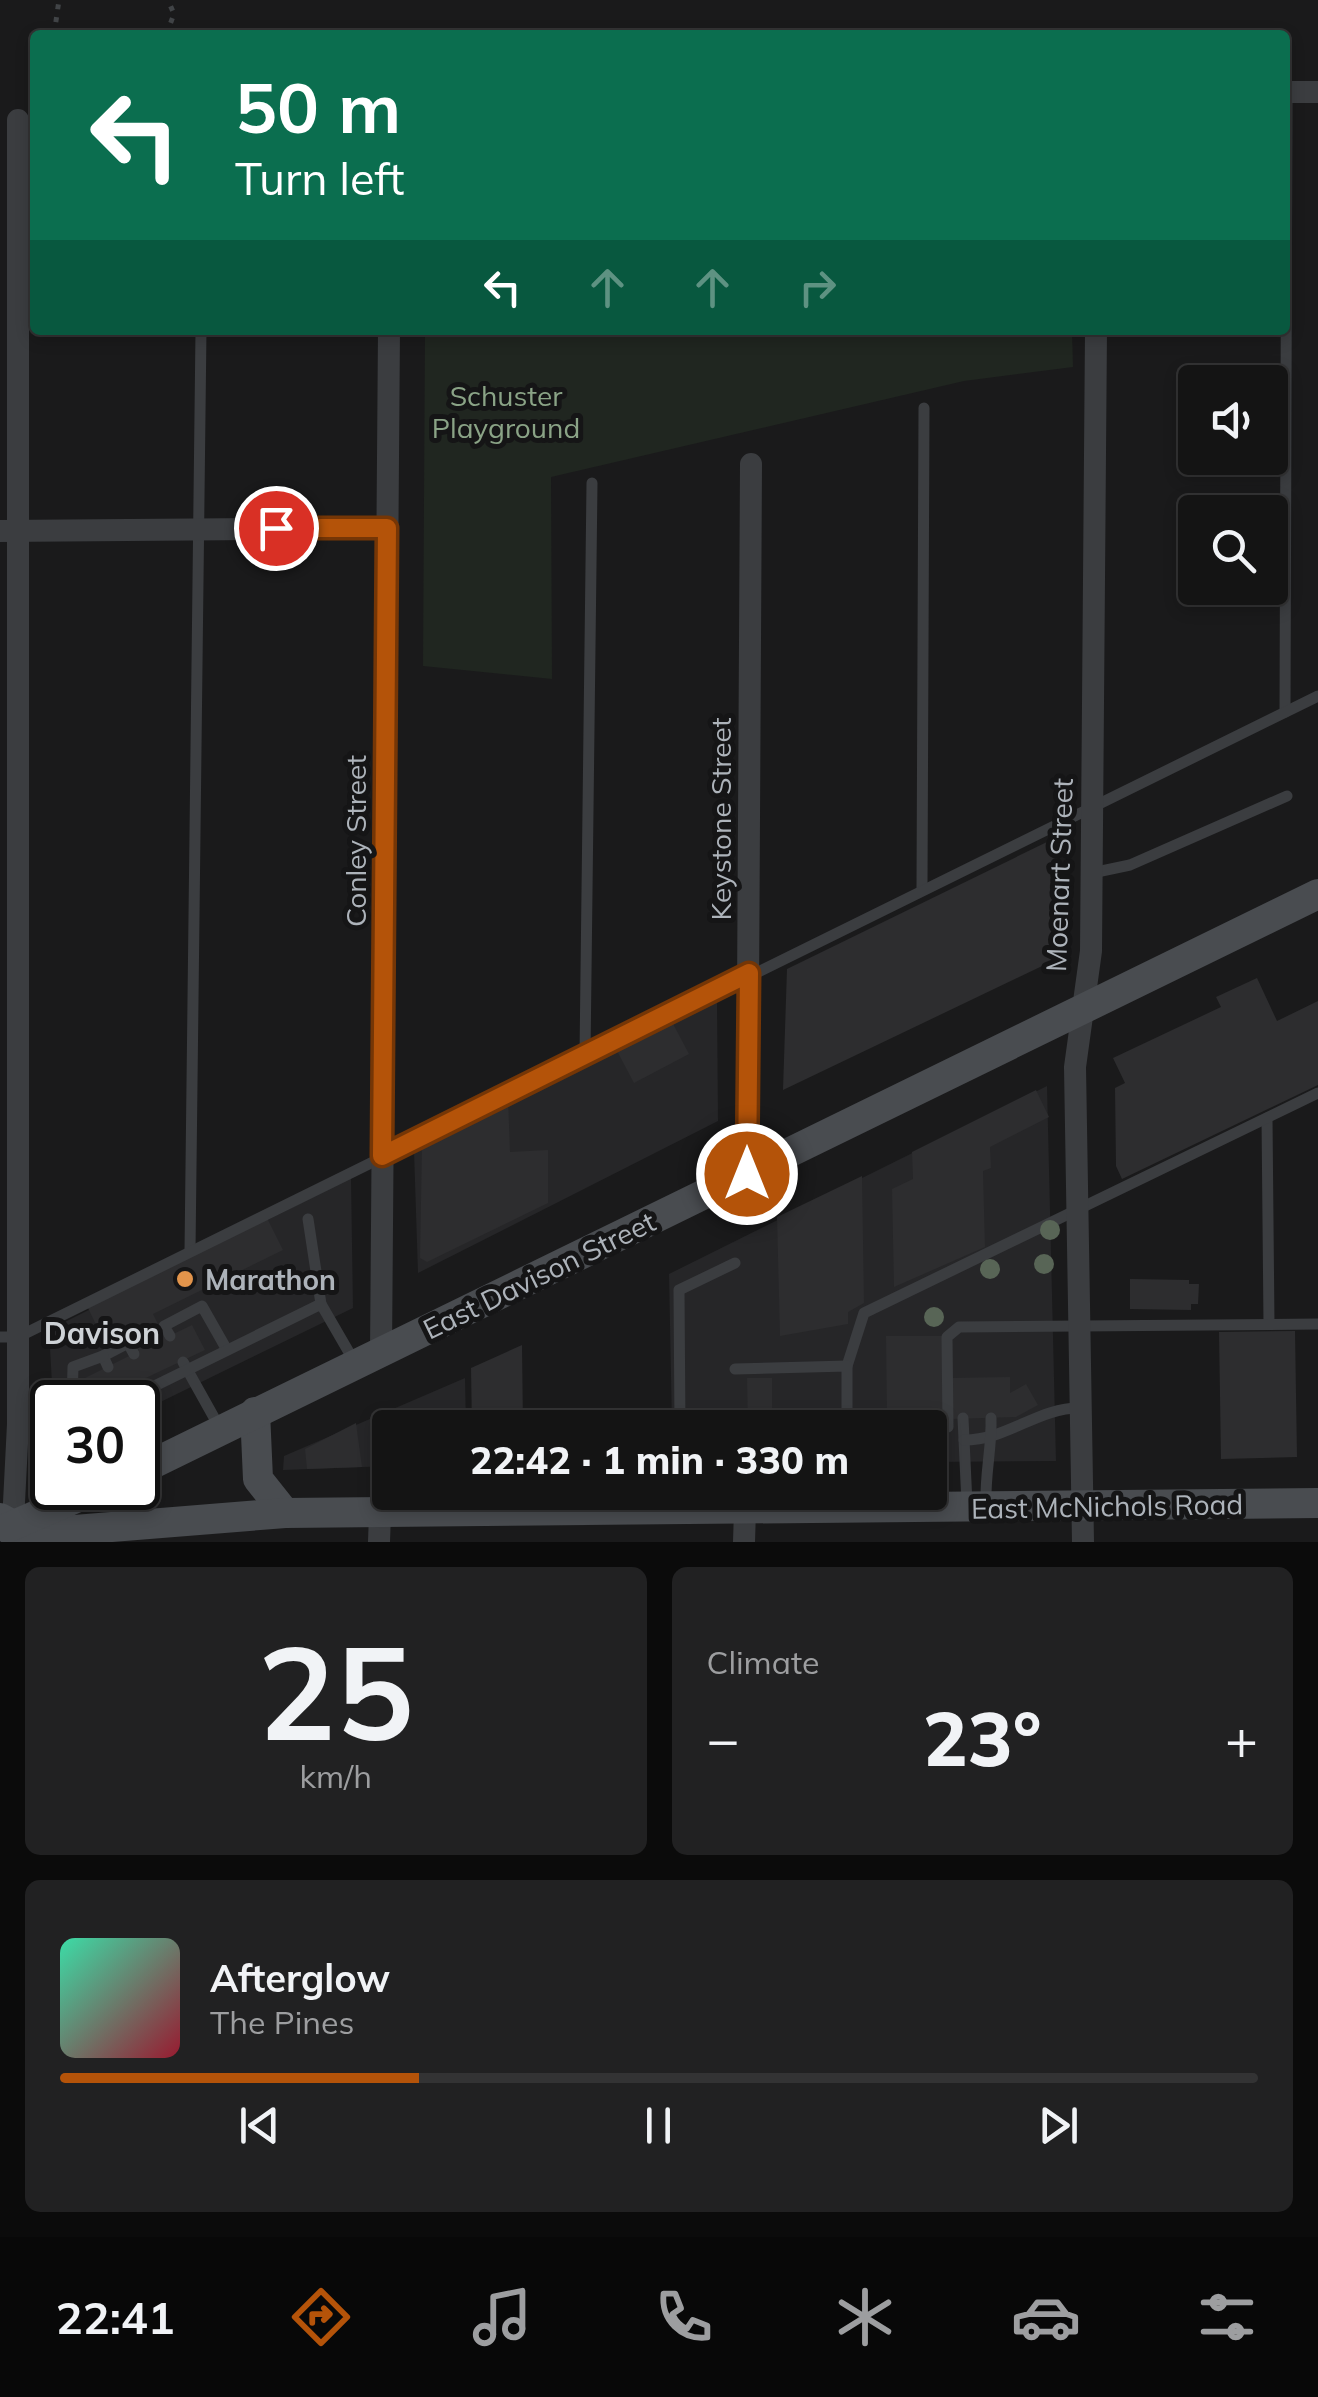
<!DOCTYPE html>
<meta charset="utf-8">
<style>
:root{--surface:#141414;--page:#212122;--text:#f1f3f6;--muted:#9d9ea0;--line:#333334;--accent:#b45309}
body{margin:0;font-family:Mulish,sans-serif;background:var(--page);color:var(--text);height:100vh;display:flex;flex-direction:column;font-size:38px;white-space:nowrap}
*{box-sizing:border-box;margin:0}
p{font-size:32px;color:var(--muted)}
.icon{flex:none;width:55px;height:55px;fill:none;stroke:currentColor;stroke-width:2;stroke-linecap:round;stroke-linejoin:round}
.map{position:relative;height:1542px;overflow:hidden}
.side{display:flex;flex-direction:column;gap:25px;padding:25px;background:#0b0b0b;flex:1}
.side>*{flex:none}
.banner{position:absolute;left:30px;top:30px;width:1260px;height:305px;border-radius:10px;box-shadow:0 5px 15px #0003,0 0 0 2px var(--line);background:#0b6e4f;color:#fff;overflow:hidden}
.buttons{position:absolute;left:1178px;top:365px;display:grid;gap:20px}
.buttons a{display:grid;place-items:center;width:110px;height:110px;border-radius:10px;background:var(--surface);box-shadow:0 5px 15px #0003,0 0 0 2px var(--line);font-size:50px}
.speed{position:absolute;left:30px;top:1380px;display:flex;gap:20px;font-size:50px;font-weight:700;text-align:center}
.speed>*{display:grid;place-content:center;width:130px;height:130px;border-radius:50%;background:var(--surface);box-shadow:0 5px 15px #0003,0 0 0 2px var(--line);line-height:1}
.speed .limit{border:5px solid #111;border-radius:15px;background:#fff;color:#111}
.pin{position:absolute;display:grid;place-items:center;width:85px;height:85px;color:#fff;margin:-42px;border:5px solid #fff;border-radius:50%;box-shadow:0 2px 10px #0007}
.me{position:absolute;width:110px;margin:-55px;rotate:0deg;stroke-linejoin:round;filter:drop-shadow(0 0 8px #0008)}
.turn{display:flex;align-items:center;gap:35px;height:210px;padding:0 40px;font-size:45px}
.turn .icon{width:130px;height:130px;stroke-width:2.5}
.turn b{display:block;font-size:70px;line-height:85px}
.lanes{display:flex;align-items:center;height:95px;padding:0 40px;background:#0003;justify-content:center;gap:50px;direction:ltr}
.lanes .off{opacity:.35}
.big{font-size:75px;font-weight:800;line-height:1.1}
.side .card{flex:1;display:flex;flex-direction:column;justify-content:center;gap:15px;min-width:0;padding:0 35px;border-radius:15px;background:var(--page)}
.side .dial{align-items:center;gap:0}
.dial b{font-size:130px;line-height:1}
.song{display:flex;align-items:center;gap:30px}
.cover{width:120px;height:120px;border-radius:15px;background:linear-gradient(135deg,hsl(160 70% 55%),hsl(350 70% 35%))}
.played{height:10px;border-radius:5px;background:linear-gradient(90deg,var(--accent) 30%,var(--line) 30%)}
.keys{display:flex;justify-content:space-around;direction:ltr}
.heat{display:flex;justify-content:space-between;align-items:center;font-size:55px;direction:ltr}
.side .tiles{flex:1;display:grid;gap:25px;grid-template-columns:1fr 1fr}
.card:last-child{grid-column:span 2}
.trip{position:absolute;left:372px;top:1410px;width:575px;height:100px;border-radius:10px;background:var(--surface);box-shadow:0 5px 15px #0003,0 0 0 2px var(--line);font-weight:800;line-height:100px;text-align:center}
.tab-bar{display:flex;height:160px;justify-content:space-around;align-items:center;background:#080808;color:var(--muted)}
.tab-bar .icon{width:70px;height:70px}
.tab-bar .on{color:var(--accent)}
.tab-bar b{font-size:45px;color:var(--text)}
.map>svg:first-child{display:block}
</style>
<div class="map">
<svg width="1318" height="1542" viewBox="0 0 1318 1542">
<rect width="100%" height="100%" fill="#1a1a1b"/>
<g fill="#262628">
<path d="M717 1001 718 1121 418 1273 414 1151Z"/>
<path d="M1047 1086 1056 1461 930 1462V1428L672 1427 669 1274Z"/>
<path d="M351 1178 353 1308 138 1413V1402H53L49 1330Z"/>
<path d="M465 1378 466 1427 390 1428V1466L283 1470 284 1456Z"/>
</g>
<path fill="#202620" d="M425 330H1072L1073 367 964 381 551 477 552 679 423 666Z"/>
<g fill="#2d2d2f">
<path d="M1049 841 1062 868 1061 957 783 1090 787 969Z"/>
<path d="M1257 978 1277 1021 1318 1001V1085L1122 1179 1116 1166 1115 1088 1125 1083 1113 1058 1221 1007 1216 997Z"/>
<path d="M671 1020 689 1054 634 1083 616 1049Z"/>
<path d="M1036 1090 1049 1117 990 1147 991 1168 983 1171 985 1247 894 1287 892 1189 913 1179 912 1152Z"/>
<path d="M508 1097 510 1152 548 1150V1203L427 1262 420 1258 422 1145Z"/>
<path d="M862 1176 864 1303 848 1312V1324L780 1336 777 1217Z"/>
<path d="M267 1218 283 1250 153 1314 165 1338 192 1325 205 1350 95 1402 83 1379 139 1351 127 1328 103 1339 88 1308Z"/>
<path d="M1130 1279 1189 1280V1284H1199L1198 1304H1191V1310L1130 1309Z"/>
<path d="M1295 1331 1297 1457 1221 1459 1219 1332Z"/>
<path d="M886 1336H943V1418H887Z"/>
<path d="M522 1345 523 1428H472L471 1368Z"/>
<path d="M1010 1377V1393L1026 1384 1038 1405 1016 1417 951 1419 950 1378Z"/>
<path d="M747 1378H772V1412H765V1428H748Z"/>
<path d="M356 1423 362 1467 307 1469 305 1449Z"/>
</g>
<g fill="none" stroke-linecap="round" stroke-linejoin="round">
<g stroke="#414447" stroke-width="5" stroke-dasharray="5 8" stroke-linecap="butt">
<path d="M54 35 59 0"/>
<path d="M166 35 174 14 168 0"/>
</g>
<g stroke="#3b3d40" stroke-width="11">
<path d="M1285 712 1287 92"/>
<path d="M1092 873 1130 865 1287 796"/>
<path d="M922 888 924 408"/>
<path d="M585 1055 592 483"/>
<path d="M1267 1118 1269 1324"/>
<path d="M308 1219 321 1304"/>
<path d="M190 1251 201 330"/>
<path d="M170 1336 164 1326 202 1306 227 1350"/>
<path d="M0 1337H18L1318 696"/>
<path d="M183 1362 221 1430"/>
<path d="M847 1366 864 1313 1318 1093"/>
<path d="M108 1367 103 1356 128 1343 134 1354"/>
<path d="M735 1369 847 1366V1428"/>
<path d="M72 1402 73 1367 103 1356"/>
<path d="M122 1402 321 1304 354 1361"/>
<path d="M963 1418 967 1504"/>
<path d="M18 1424 52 1425"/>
<path d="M948 1427 947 1337 959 1327 1318 1324"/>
<path d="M680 1428 679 1290 735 1263"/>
<path d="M964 1440C1008 1440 1038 1407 1081 1408"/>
<path d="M986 1503C985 1473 992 1447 991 1418"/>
</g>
<g stroke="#3b3d40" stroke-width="22">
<path d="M1285 92H1318"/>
<path d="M0 531 387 528"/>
<path d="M747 1174 751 464"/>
<path d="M381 1353 389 330"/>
<path d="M12 1542 18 1424V120"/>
<path d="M379 1542 380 1514"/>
<path d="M744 1542 745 1510"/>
<path d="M1083 1542 1075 1067 1091 951 1096 330"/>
</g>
<g stroke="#494c50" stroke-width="30">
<path d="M255 1412 258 1479 285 1513"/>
<path d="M138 1471 1318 894"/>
<path d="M0 1518 22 1530 50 1532 285 1513 1318 1503"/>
<path d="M7 1528 99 1488"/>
</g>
</g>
<g fill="#586556">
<circle cx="1050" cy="1230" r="10"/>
<circle cx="1044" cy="1264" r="10"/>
<circle cx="990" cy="1269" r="10"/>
<circle cx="934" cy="1317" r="10"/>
</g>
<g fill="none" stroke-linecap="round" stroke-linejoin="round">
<g stroke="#753606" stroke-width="25">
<path id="route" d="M276 528H387L382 1156 749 973 747 1174"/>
</g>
<use href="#route" stroke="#b45309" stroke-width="18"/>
</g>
<circle fill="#e2944b" stroke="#151516" stroke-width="4" cx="185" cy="1279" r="10"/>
<g text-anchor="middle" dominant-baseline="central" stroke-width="10" stroke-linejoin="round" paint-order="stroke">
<g font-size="28" fill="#8aa386" stroke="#151516">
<text x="506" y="395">Schuster<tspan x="506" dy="32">Playground</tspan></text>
</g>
<g font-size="28" fill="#adb3ba" stroke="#151516">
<text transform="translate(720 819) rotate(-90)">Keystone Street</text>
<text transform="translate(355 841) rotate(-90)">Conley Street</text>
<text transform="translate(1059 875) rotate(-88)">Moenart Street</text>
<text transform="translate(539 1275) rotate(-26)">East Davison Street</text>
<text transform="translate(1107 1506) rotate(-1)">East McNichols Road</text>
</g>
<g font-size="28" font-weight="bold" fill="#adb3ba" stroke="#151516" text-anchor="start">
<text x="205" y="1279">Marathon</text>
</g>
<g font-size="30" font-weight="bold" fill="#ced2d6" stroke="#151516">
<text x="102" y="1333">Davison</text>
</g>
</g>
</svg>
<div class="buttons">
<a><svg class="icon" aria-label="sound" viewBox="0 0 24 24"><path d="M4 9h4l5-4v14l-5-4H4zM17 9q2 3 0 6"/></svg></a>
<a><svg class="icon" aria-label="search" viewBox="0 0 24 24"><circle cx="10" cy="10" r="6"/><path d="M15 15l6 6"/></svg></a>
</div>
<div class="speed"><div class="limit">30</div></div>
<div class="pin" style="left:276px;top:528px;background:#d93025"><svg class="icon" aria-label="arrive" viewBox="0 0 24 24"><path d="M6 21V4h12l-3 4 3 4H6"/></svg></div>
<svg class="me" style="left:747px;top:1174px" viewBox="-20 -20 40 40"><circle r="17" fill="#b45309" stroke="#fff" stroke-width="3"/><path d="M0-11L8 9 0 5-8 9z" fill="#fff"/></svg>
<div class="trip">22:42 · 1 min · 330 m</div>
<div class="banner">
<div class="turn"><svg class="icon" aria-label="left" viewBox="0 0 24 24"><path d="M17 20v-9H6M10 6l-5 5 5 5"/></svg><div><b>50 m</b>Turn left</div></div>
<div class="lanes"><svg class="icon" aria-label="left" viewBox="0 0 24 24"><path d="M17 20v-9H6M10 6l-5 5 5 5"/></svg><svg class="icon off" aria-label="ahead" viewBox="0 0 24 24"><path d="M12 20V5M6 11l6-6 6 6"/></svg><svg class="icon off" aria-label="ahead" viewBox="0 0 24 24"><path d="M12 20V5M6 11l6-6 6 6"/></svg><svg class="icon off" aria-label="right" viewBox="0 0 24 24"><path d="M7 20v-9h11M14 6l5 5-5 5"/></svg></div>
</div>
</div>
<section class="side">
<div class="tiles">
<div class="card dial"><b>25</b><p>km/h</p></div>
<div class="card"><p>Climate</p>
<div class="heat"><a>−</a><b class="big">23°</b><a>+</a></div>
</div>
<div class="card">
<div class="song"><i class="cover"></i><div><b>Afterglow</b><p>The Pines</p></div></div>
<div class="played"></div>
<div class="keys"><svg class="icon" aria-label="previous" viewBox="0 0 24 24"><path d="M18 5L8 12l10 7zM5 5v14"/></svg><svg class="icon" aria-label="pause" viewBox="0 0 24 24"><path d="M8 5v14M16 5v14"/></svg><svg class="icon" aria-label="next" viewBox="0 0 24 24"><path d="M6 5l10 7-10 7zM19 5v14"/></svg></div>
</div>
</div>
</section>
<nav class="tab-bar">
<b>22:41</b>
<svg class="icon on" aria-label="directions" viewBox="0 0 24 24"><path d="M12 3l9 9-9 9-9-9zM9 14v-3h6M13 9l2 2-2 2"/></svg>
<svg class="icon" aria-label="music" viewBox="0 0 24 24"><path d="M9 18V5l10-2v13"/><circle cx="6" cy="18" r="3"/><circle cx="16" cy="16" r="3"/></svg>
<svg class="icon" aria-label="phone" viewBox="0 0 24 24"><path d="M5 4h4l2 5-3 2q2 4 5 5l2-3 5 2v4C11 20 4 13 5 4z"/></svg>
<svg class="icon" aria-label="climate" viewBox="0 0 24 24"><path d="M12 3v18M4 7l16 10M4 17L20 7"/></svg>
<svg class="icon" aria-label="car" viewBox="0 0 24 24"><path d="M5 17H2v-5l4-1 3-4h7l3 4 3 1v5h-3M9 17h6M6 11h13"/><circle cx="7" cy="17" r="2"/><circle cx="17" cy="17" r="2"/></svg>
<svg class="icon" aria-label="filters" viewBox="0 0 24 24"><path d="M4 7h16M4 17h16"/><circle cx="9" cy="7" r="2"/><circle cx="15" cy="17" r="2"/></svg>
</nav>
